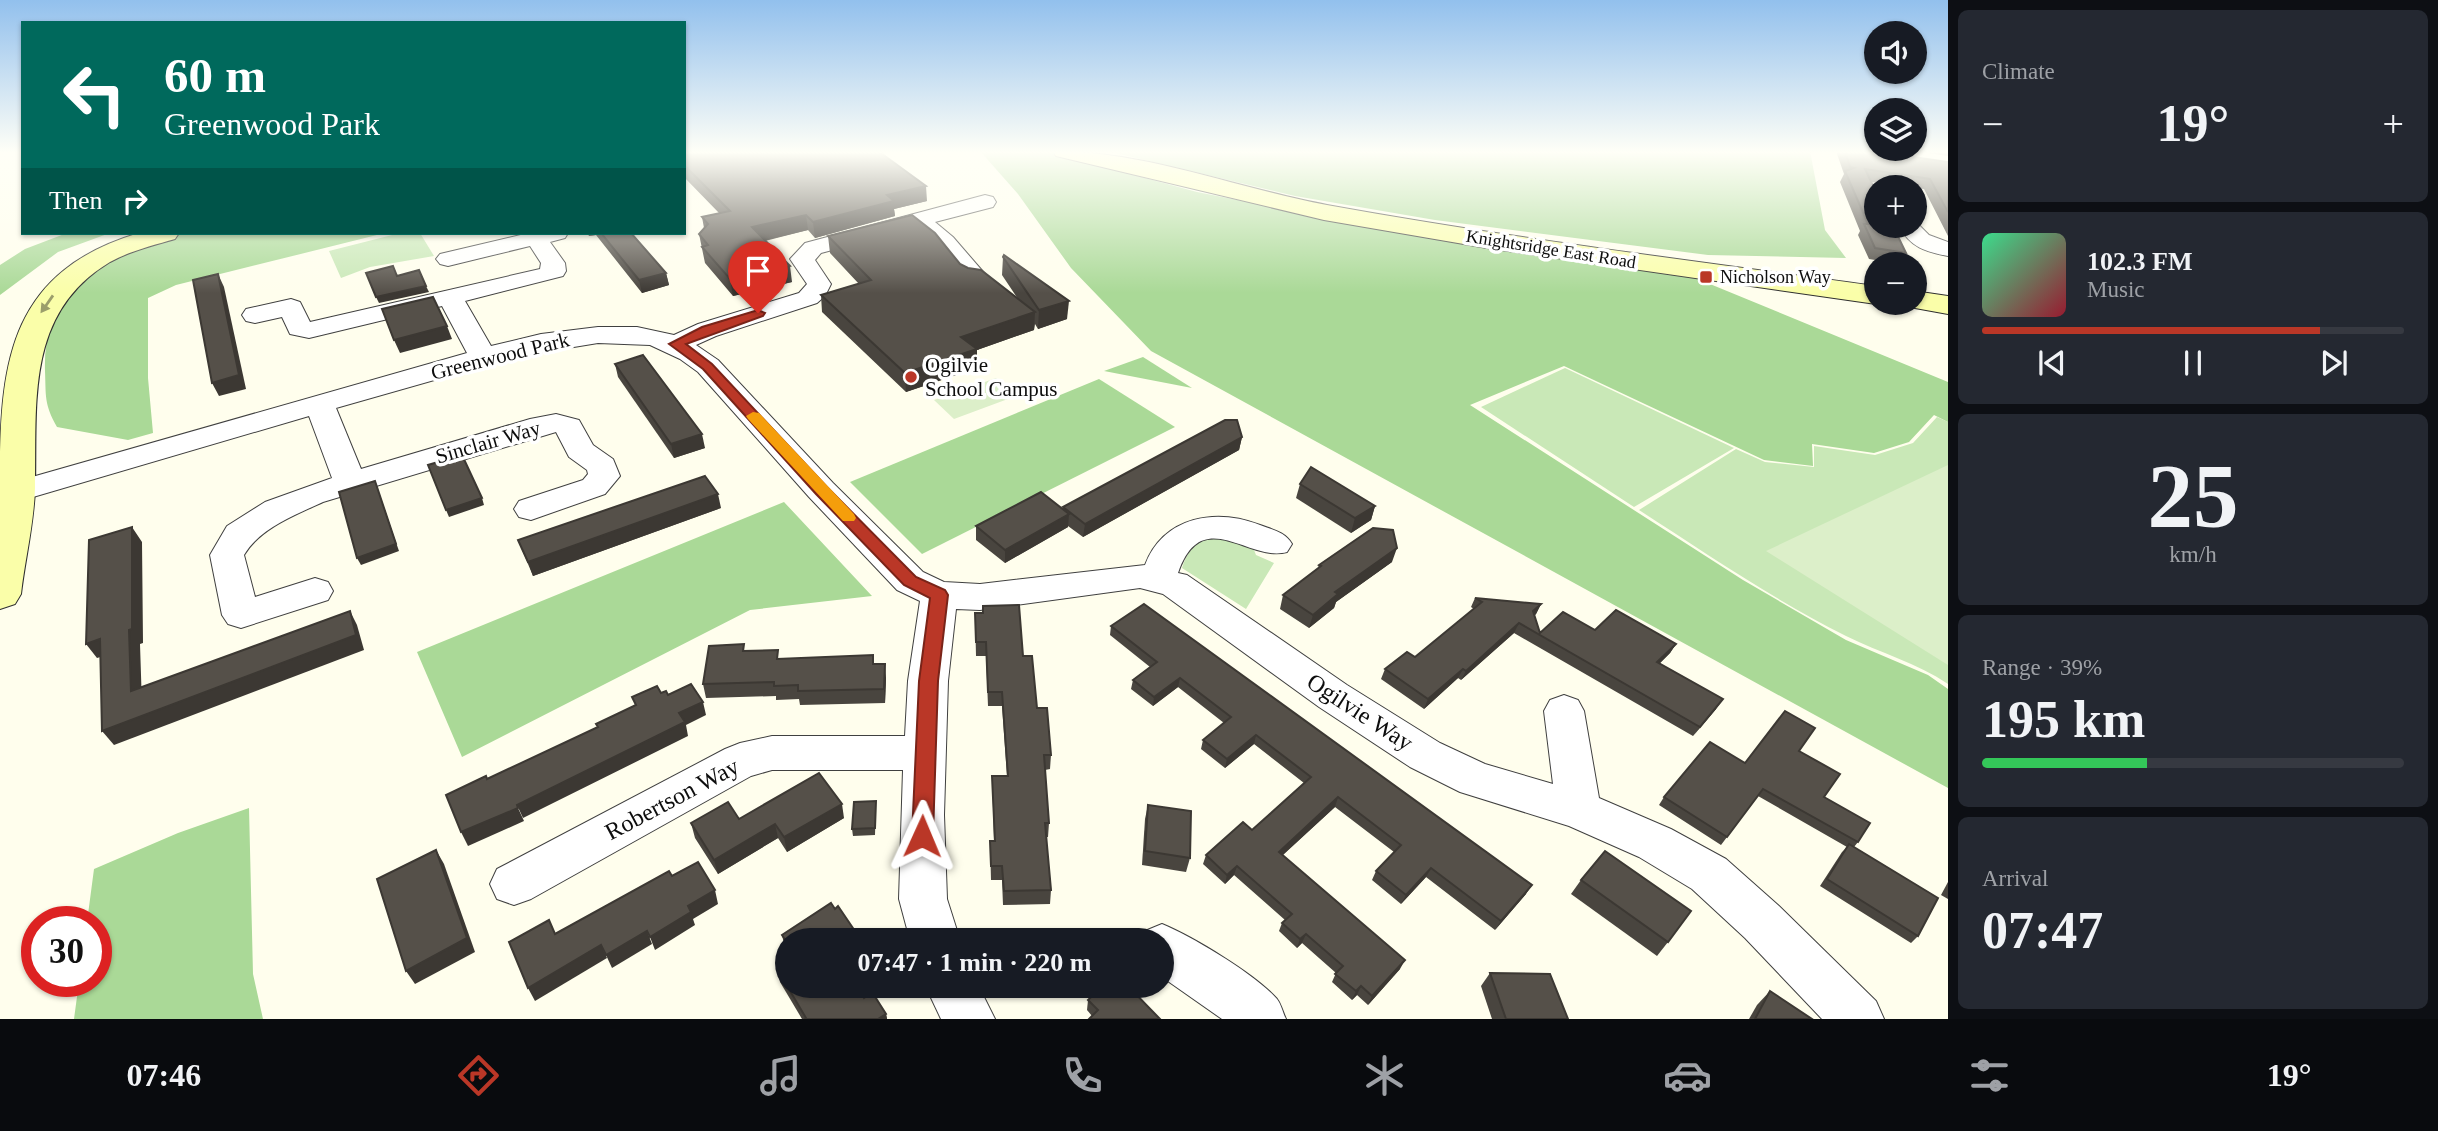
<!DOCTYPE html>
<meta charset="utf-8">
<style>
:root{--surface:#171b24;--page:#242831;--text:#f1f3f6;--muted:#9ea1a6;--line:#363941;--accent:#ba3727}
body{margin:0;font-family:"Times New Roman",serif;background:var(--page);color:var(--text);height:100vh;display:flex;flex-direction:column;font-size:26px;white-space:nowrap}
*{box-sizing:border-box;margin:0}
p{font-size:23px;color:var(--muted)}
.icon{flex:none;width:38px;height:38px;fill:none;stroke:currentColor;stroke-width:2;stroke-linecap:round;stroke-linejoin:round}
.map{position:relative;flex:1;overflow:hidden}
.drawer{display:flex;flex-direction:column;gap:10px;padding:10px;background:#0d0f14;width:490px}
.drawer>*{flex:none}
.guide{position:absolute;left:21px;top:21px;width:665px;height:214px;border-radius:0px;box-shadow:0 2px 5px #0004;background:#00695c;color:#fff;overflow:hidden}
.buttons{position:absolute;left:1864px;top:21px;display:grid;gap:14px}
.buttons a{display:grid;place-items:center;width:63px;height:63px;border-radius:50%;background:var(--surface);box-shadow:0 2px 5px #0004;font-size:35px}
.speed{position:absolute;left:21px;top:906px;display:flex;gap:14px;font-size:35px;font-weight:700;text-align:center}
.speed>*{display:grid;place-content:center;width:91px;height:91px;border-radius:50%;background:var(--surface);box-shadow:0 2px 5px #0004;line-height:1}
.speed .limit{border:10px solid #d22;background:#fff;color:#111}
.pin{position:absolute;display:grid;place-items:center;width:60px;height:60px;color:#fff;margin:-72px -30px;border-radius:50% 50% 50% 0;rotate:-45deg;box-shadow:0 0 7px #0007}
.pin .icon{rotate:45deg}
.me{position:absolute;width:77px;margin:-38px;rotate:1deg;stroke-linejoin:round;filter:drop-shadow(0 0 5px #0008)}
.turn{display:flex;align-items:center;gap:24px;height:147px;padding:0 28px;font-size:32px}
.turn .icon{width:91px;height:91px;stroke-width:2.5}
.turn b{display:block;font-size:49px;line-height:60px}
.then{display:flex;align-items:center;height:66px;padding:0 28px;background:#0003;gap:14px;font-size:26px}
.big{font-size:52px;font-weight:600;line-height:1.1}
.drawer .card{flex:1;display:flex;flex-direction:column;justify-content:center;gap:10px;min-width:0;padding:0 24px;border-radius:10px;background:var(--page)}
.drawer .dial{align-items:center;gap:0}
.dial b{font-size:91px;line-height:1}
.song{display:flex;align-items:center;gap:21px}
.cover{width:84px;height:84px;border-radius:10px;background:linear-gradient(135deg,hsl(150 70% 55%),hsl(350 70% 35%))}
.played{height:7px;border-radius:4px;background:linear-gradient(90deg,var(--accent) 80%,var(--line) 80%)}
.keys{display:flex;justify-content:space-around;direction:ltr}
.heat{display:flex;justify-content:space-between;align-items:center;font-size:38px;direction:ltr}
.charge{height:10px;border-radius:5px;background:linear-gradient(90deg,#34c759 39%,var(--line) 0)}
.trip{position:absolute;left:775px;top:928px;width:399px;height:70px;border-radius:35px;background:var(--surface);box-shadow:0 2px 5px #0004;font-weight:600;line-height:70px;text-align:center}
.dock{display:flex;height:112px;justify-content:space-around;align-items:center;background:#090b0e;color:var(--muted)}
.dock .icon{width:49px;height:49px}
.dock .current{color:var(--accent)}
.dock b{font-size:32px;color:var(--text)}
main{display:flex;flex:1;min-height:0}
.map>svg:first-child{display:block}
</style>
<main>
<div class="map">
<svg width="1948" height="1019" viewBox="0 0 1948 1019">
<rect width="100%" height="100%" fill="#fffeed"/>
<g fill="#c9e8b7">
<path d="M400 233H420L434 256 370 267 341 278 329 251Z"/>
<path d="M1565 368 1734 448 1634 507 1481 407Z"/>
<path d="M1937 417 1948 422V684C1917 663 1880 653 1846 636 1774 600 1707 554 1639 510L1736 449 1765 462 1814 467V446L1875 455 1913 443Z"/>
<path d="M1227 536 1252 545 1256 555 1274 563 1246 609 1182 568C1191 541 1202 539 1227 536Z"/>
</g>
<g fill="#aad997">
<path d="M980 151H1045L1197 192 1344 221 1560 259 1688 275 1948 382V422L1934 415 1909 442 1874 453 1812 444 1813 466 1764 460 1564 366 1470 405 1743 580 1846 640 1928 675 1948 689V788L1151 351 1071 268 1018 194Z"/>
<path d="M1107 151H1810L1825 230 1846 258 1708 255 1435 220 1295 196Z"/>
<path d="M67 233H110L58 252 0 295V265L25 249Z"/>
<path d="M184 233H385L176 285 148 298V378L153 433 128 440 57 427C44 404 46 396 45 371 42 283 112 252 184 233Z"/>
<path d="M1143 357 1192 388 1104 371Z"/>
<path d="M1099 379 1175 427 922 554 850 482Z"/>
<path d="M784 502 872 596 750 610 462 757 417 652Z"/>
<path d="M249 808 253 974 263 1019H74L79 982H96V922H87L94 869 178 833Z"/>
</g>
<g fill="#dcefc9">
<path d="M996 378 1016 396 954 419 934 400Z"/>
<path d="M1948 465V665L1766 551Z"/>
</g>
<g fill="none" stroke-linecap="round" stroke-linejoin="round">
<g stroke="#404040" stroke-width="2">
<g id="street">
<path d="M985 195 993 197 996 202 993 207 935 222 953 237 985 274 988 279 985 284C959 291 951 262 936 246 929 240 922 234 915 228L821 253 815 260 831 284 825 296 817 303 716 336 696 345 718 360 833 483 923 572 944 582 980 584 1145 565C1164 516 1216 508 1260 525 1273 530 1285 532 1292 544L1287 552C1249 563 1202 503 1178 573L1187 575 1347 685 1440 743 1485 764 1553 784 1544 711 1550 700 1564 695 1578 700 1584 711 1599 798 1671 829 1726 859 1779 906 1876 1001 1884 1019H1822L1745 938 1692 889 1639 857 1569 826 1460 792 1410 767 1319 707 1163 594 1140 588 980 610 956 609 948 681 944 815 947 899 960 940H910L899 899 903 770H772L751 776 531 899 514 905 497 899 490 884 497 869 725 749 740 743 772 736H905L908 681 920 601 897 590 809 497 698 372 680 359 650 345 598 343 519 356 336 408 361 469 530 419 556 414 579 420 593 445 613 459 620 476 605 494 531 520 519 517 514 509 519 501 583 480 588 474 587 470 569 457 556 432 323 502C295 515 260 528 244 555L255 597 315 578 328 582 333 591 328 600 241 628 228 624 222 615 210 555 227 526 265 502 332 478 309 416 16 502 4 499 0 492 4 485 467 353 442 306 309 338 290 334 282 317 255 323 246 321 242 315 246 309 291 299 300 302 310 322 540 269 541 263 530 246 448 266 440 264 436 259 440 254 529 233H568L565 238 550 242 565 263 566 271 563 276 465 301 491 346 541 334 598 327H637L674 335 698 324 799 293 807 284 790 259 805 243Z"/>
<path d="M1914 220 1929 235 1948 242V256C1926 252 1910 247 1899 226H1914Z"/>
<path d="M1162 924C1193 937 1255 974 1277 999 1281 1004 1283 1013 1286 1019H1222L1162 977V940H1141L1145 931Z"/>
<path d="M925 985H978L995 1019H941Z"/>
</g>
</g>
<g stroke="#2f2f2f" stroke-width="2">
<g id="secondary">
<path d="M1053 151C1145 151 1236 188 1327 205 1509 238 1693 261 1876 286V303H1880L1876 304 1487 248 1324 220 1056 156Z"/>
<path d="M139 233H179L175 239C154 245 130 251 110 262 25 313 37 402 35 488 34 524 25 559 21 594L15 604 0 609C0 564 0 520 0 476 0 358 12 271 139 233Z"/>
<path d="M1914 291 1948 296V314L1904 306 1901 303H1914Z"/>
</g>
</g>
<use href="#street" fill="#fff" fill-rule="evenodd"/>
<use href="#secondary" fill="#fafea9" fill-rule="evenodd"/>
</g>
<g fill="#49453f">
<path d="M684 151 927 201 894 209 895 216 815 238 808 230 765 241 792 282 733 296 705 263 699 234 704 228 702 217 719 213 684 177Z"/>
<path d="M1836 151H1890L1892 154 1948 162V236L1924 189 1871 182 1906 253 1900 264 1869 259 1858 235 1860 231 1840 182 1844 174Z"/>
<path d="M1915 151H1948V156Z"/>
<path d="M588 233H631L666 273 669 285 642 293 596 235 589 236Z"/>
<path d="M828 236 960 264 1018 299 1002 275 1003 257 1067 319 1038 329 1035 324 1034 330 977 350V368L906 392 822 312 821 295 859 284 830 253Z"/>
<path d="M615 364 705 448 674 458 618 377Z"/>
<path d="M1242 437 1239 450 1083 537 1068 526V527L1005 563 976 540V526L1062 509 1063 507Z"/>
<path d="M1300 484 1375 506 1371 520 1351 533 1296 498Z"/>
<path d="M721 508 533 576 518 540Z"/>
<path d="M1392 562 1336 602 1334 608 1309 628 1280 609 1283 595 1318 568 1319 565Z"/>
<path d="M1475 598 1541 604 1536 614 1534 616 1540 633 1595 630 1676 644 1670 653 1660 663 1716 709 1693 736 1514 633 1461 680 1458 678 1424 709 1381 679 1385 669 1415 657 1474 609 1471 607Z"/>
<path d="M975 613 1023 656 1037 708 1051 755 1050 769 1045 770 1049 823 1048 837H1046L1051 890 1050 904 1003 905 1002 880H991L990 841H994L992 776H1007L1002 706H988L986 656H976Z"/>
<path d="M1111 626 1526 894 1495 930 1426 877 1401 904 1372 880 1376 871 1394 852 1335 807 1283 855 1400 969 1368 1005 1357 995 1352 1000 1332 982 1336 973 1302 943 1297 948 1279 931 1282 923 1285 920 1234 875 1225 884 1203 864 1206 855 1252 830 1304 783 1254 744 1225 768 1201 749 1203 740 1224 723 1178 687 1153 706 1131 689 1133 680 1150 667 1110 635Z"/>
<path d="M745 651 780 659 873 655 874 664 886 678 885 703 800 705 799 699 776 700V696L706 698 703 684Z"/>
<path d="M1799 751 1824 797 1858 842 1854 847 1918 936 1911 943 1820 886 1842 852 1847 847 1758 796 1721 845 1659 805 1664 797Z"/>
<path d="M876 801 875 835 853 836 852 829Z"/>
<path d="M1148 805 1190 858 1186 872 1142 865 1145 819Z"/>
<path d="M844 818 787 852 778 838 718 874 695 838 691 823 739 819Z"/>
<path d="M1581 880 1668 942 1657 956 1571 894Z"/>
<path d="M1948 882V899L1941 895Z"/>
<path d="M835 909 788 940V953L785 948 782 935Z"/>
<path d="M777 969 864 998 886 1014 887 1019H802L780 982Z"/>
<path d="M1490 973 1568 1019H1492L1481 986Z"/>
<path d="M1770 991 1812 1019H1749L1757 1005Z"/>
<path d="M1088 1000 1160 1019 1092 1016 1087 1010Z"/>
</g>
<g fill="#3c3833">
<path d="M926 186 927 201 894 209 895 216 815 238 813 222 887 195Z"/>
<path d="M806 215 808 230 754 243 752 227Z"/>
<path d="M588 233H595L596 235 589 236Z"/>
<path d="M790 266 792 282 733 296 730 279Z"/>
<path d="M666 273 669 285 642 293 639 280Z"/>
<path d="M218 274 224 287 246 389 219 396 212 383Z"/>
<path d="M426 286 429 292 379 303 376 297Z"/>
<path d="M1069 301 1067 319 1038 329 1039 310Z"/>
<path d="M1035 312 1034 330 977 350V368L906 392 905 373 961 337Z"/>
<path d="M447 326 452 339 400 353 394 340Z"/>
<path d="M702 434 705 448 674 458 671 444Z"/>
<path d="M1242 437 1239 450 1083 537 1085 524Z"/>
<path d="M375 481 399 551 361 565 357 558Z"/>
<path d="M718 494 721 508 533 576 528 562Z"/>
<path d="M482 498 484 505 449 517 446 510Z"/>
<path d="M1375 506 1371 520 1351 533 1355 518Z"/>
<path d="M1069 514 1068 527 1005 563V550Z"/>
<path d="M132 527 142 542 143 643 140 644 142 706 131 691 129 630Z"/>
<path d="M1397 548 1392 562 1336 602 1334 608 1309 628 1313 615 1335 592Z"/>
<path d="M1541 604 1536 614 1528 621 1533 611Z"/>
<path d="M350 611 357 625 364 650 114 745 102 731Z"/>
<path d="M1519 623 1514 633 1461 680 1466 671Z"/>
<path d="M100 639 111 654 97 658 86 644Z"/>
<path d="M1676 644 1670 653 1651 672 1657 662Z"/>
<path d="M885 664 886 678 885 703 884 689Z"/>
<path d="M1463 669 1458 678 1424 709 1428 699Z"/>
<path d="M1180 678 1178 687 1153 706 1154 697Z"/>
<path d="M1723 699 1716 709 1693 736 1700 727Z"/>
<path d="M703 702 706 715 686 725 688 736 523 818 517 805 679 713Z"/>
<path d="M1256 735 1254 744 1225 768 1227 759Z"/>
<path d="M1338 797 1335 807 1276 861 1279 852Z"/>
<path d="M842 804 844 818 787 852 784 837Z"/>
<path d="M518 808 524 821 468 846 461 832Z"/>
<path d="M775 824 778 838 718 874 714 860Z"/>
<path d="M436 850 444 864 475 952 415 984 406 971Z"/>
<path d="M1237 866 1234 875 1225 884 1227 875Z"/>
<path d="M1431 868 1426 877 1401 904 1406 895Z"/>
<path d="M1532 885 1526 894 1495 930 1501 921Z"/>
<path d="M715 890 718 904 693 919 695 925 655 950 650 937 688 906Z"/>
<path d="M647 931 652 944 612 968 606 955Z"/>
<path d="M1306 934 1302 943 1297 948 1300 939Z"/>
<path d="M601 945 607 958 535 1001 528 988Z"/>
<path d="M1405 960 1400 969 1368 1005 1372 996Z"/>
<path d="M1361 986 1357 995 1352 1000 1356 991Z"/>
<path d="M886 1014 887 1019H878Z"/>
</g>
<g fill="#555049" stroke="#3c3833" stroke-width="2">
<path d="M684 151H878L926 186 887 195 894 201 813 222 806 215 752 227 790 266 730 279 702 247 708 245 699 234 708 224 702 217 730 211 684 165Z"/>
<path d="M1845 151H1890L1892 154 1948 162V212L1930 179 1865 169 1876 192V226H1893L1906 253 1875 248 1864 224H1868L1845 171 1854 168 1850 167Z"/>
<path d="M912 215 935 233 960 264 968 268 981 270 1035 312 961 337 977 349 905 373 821 295 871 280 828 236Z"/>
<path d="M601 233H631L666 273 639 280Z"/>
<path d="M1004 255 1069 301 1039 310 1003 257Z"/>
<path d="M393 266 397 276 419 270 426 286 376 297 366 273Z"/>
<path d="M218 274 239 375 212 383 193 280Z"/>
<path d="M433 297 447 326 394 340 382 309Z"/>
<path d="M643 355 702 434 671 444 615 364Z"/>
<path d="M1225 420H1237L1242 437 1085 524 1063 507Z"/>
<path d="M462 455 482 498 446 510 428 465Z"/>
<path d="M1311 467 1375 506 1355 518 1300 484Z"/>
<path d="M705 476 718 494 528 562 518 540Z"/>
<path d="M375 481 396 544 357 558 339 492Z"/>
<path d="M1041 492 1069 514 1005 550 976 526Z"/>
<path d="M132 527V629L129 630 131 691 350 611 356 635 102 731 100 639 86 644 89 540Z"/>
<path d="M1373 528 1393 530 1397 548 1335 592 1338 594 1313 615 1283 595 1321 566 1319 565Z"/>
<path d="M1475 598 1541 604 1533 611 1540 633 1563 612 1595 630 1616 610 1676 644 1657 662 1723 699 1700 727 1519 623 1466 671 1463 669 1428 699 1385 669 1407 652 1415 657 1482 602Z"/>
<path d="M1144 604 1532 885 1501 921 1431 868 1406 895 1376 871 1401 845 1338 797 1279 852 1405 960 1372 996 1361 986 1356 991 1335 974 1343 966 1306 934 1300 939 1282 923 1292 914 1237 866 1227 875 1206 855 1243 822 1252 830 1311 777 1256 735 1227 759 1203 740 1231 717 1180 678 1154 697 1133 680 1157 662 1111 626Z"/>
<path d="M1019 605 1023 656H1032L1037 708H1047L1051 755H1044L1049 823H1045L1051 890 1004 891 1002 866H991L990 841H995L992 776H1008L1002 692H988L986 642H976L975 613H983V606Z"/>
<path d="M744 644 743 651 778 650 777 659 873 655V664H885L884 689 798 691V685L774 686V682L703 684 709 646Z"/>
<path d="M691 684 703 702 679 713 685 722 517 805 518 808 461 832 446 795 486 776 487 779 598 727 596 724 636 705 632 697 657 686 661 693 666 691 668 695Z"/>
<path d="M1785 711 1815 728 1799 751 1840 774 1824 797 1870 823 1858 842 1763 789 1727 837 1664 797 1710 742 1745 763Z"/>
<path d="M819 773 842 804 784 837 775 824 714 860 691 823 728 802 739 819Z"/>
<path d="M876 801 875 828 852 829 854 802Z"/>
<path d="M1148 805 1191 811 1190 858 1145 851Z"/>
<path d="M1849 844 1938 898 1918 936 1827 879Z"/>
<path d="M436 850 467 938 406 971 377 879Z"/>
<path d="M1605 851 1691 911 1668 942 1581 880Z"/>
<path d="M698 862 715 890 688 906 691 912 650 937 647 931 606 955 601 945 528 988 509 942 549 920 555 934 669 871 672 876Z"/>
<path d="M831 903 835 909 838 906 861 940H788V944L782 935Z"/>
<path d="M788 962V985H855L864 998 872 992 886 1014 878 1019H805L806 1018 777 969Z"/>
<path d="M1490 973 1550 974 1568 1019H1506Z"/>
<path d="M1104 985H1127L1160 1019H1089L1098 1010 1088 1000Z"/>
<path d="M1770 991 1812 1019H1755Z"/>
</g>
<defs><path id="oneway-solid" d="M-6-.8H1V-3.2L6.5 0L1 3.2V.8H-6Z" transform="scale(1.75)"/></defs>
<use fill="#9b9e6b" href="#oneway-solid" transform="translate(47 304) rotate(125)"/>
<linearGradient id="sky" x2="0" y2="1"><stop stop-color="#92c0ed"/><stop offset="0.52" stop-color="#fffff7"/><stop offset="1" stop-color="#fffff7" stop-opacity="0"/></linearGradient>
<rect width="1948" height="293" fill="url(#sky)"/>
<path fill="#ba3727" stroke="#792419" stroke-width="2" d="M758 310 765 313 763 316 686 344 712 364 827 487 916 577 945 590 948 595 938 681 933 836 930 842 922 845 915 842 912 836 919 681 930 598 904 585 816 494 703 369 669 344 702 327Z"/>
<path fill="#f59e0b" d="M753 412 759 413 854 514 856 518 854 521H843L748 419 746 416Z"/>
<g fill="#ba3727" stroke="#fff" stroke-width="2.5">
<rect x="1699" y="270" width="14" height="14" rx="3.5"/>
<circle cx="911" cy="377" r="7"/>
</g>
<g text-anchor="middle" dominant-baseline="central" stroke-width="7" stroke-linejoin="round" paint-order="stroke">
<g font-size="18" fill="#0d0d0d" stroke="#fff">
<text transform="translate(1551 249) rotate(9)">Knightsridge East Road</text>
</g>
<g font-size="18" fill="#0d0d0d" stroke="#fff" text-anchor="start">
<text x="1720" y="277">Nicholson Way</text>
</g>
<g font-size="21" fill="#0d0d0d" stroke="#fff">
<text transform="translate(500 356) rotate(-14)">Greenwood Park</text>
<text transform="translate(488 442) rotate(-16)">Sinclair Way</text>
</g>
<g font-size="21" fill="#0d0d0d" stroke="#fff" text-anchor="start">
<text x="925" y="365">Ogilvie<tspan x="925" dy="24">School Campus</tspan></text>
</g>
<g font-size="24" fill="#0d0d0d" stroke="#fff">
<text transform="translate(1360 712) rotate(33)">Ogilvie Way</text>
<text transform="translate(672 799) rotate(-28)">Robertson Way</text>
</g>
</g>
</svg>
<div class="buttons">
<a><svg class="icon" aria-label="sound" viewBox="0 0 24 24"><path d="M4 9h4l5-4v14l-5-4H4zM17 9q2 3 0 6"/></svg></a>
<a><svg class="icon" aria-label="layers" viewBox="0 0 24 24"><path d="M12 4l9 5-9 5-9-5zM3 14l9 5 9-5"/></svg></a>
<a>+</a>
<a>−</a>
</div>
<div class="speed"><div class="limit">30</div></div>
<div class="pin" style="left:758px;top:313px;background:#d93025"><svg class="icon" aria-label="arrive" viewBox="0 0 24 24"><path d="M6 21V4h12l-3 4 3 4H6"/></svg></div>
<svg class="me" style="left:922px;top:836px" viewBox="-20 -20 40 40"><path d="M0-17L14 15 0 8-14 15z" fill="#ba3727" stroke="#fff" stroke-width="4"/></svg>
<div class="trip">07:47 · 1 min · 220 m</div>
<div class="guide">
<div class="turn"><svg class="icon" aria-label="left" viewBox="0 0 24 24"><path d="M17 20v-9H6M10 6l-5 5 5 5"/></svg><div><b>60 m</b>Greenwood Park</div></div>
<div class="then">Then<svg class="icon" aria-label="right" viewBox="0 0 24 24"><path d="M7 20v-9h11M14 6l5 5-5 5"/></svg></div>
</div>
</div>
<section class="drawer">
<div class="card"><p>Climate</p>
<div class="heat"><a>−</a><b class="big">19°</b><a>+</a></div>
</div>
<div class="card">
<div class="song"><i class="cover"></i><div><b>102.3 FM</b><p>Music</p></div></div>
<div class="played"></div>
<div class="keys"><svg class="icon" aria-label="previous" viewBox="0 0 24 24"><path d="M18 5L8 12l10 7zM5 5v14"/></svg><svg class="icon" aria-label="pause" viewBox="0 0 24 24"><path d="M8 5v14M16 5v14"/></svg><svg class="icon" aria-label="next" viewBox="0 0 24 24"><path d="M6 5l10 7-10 7zM19 5v14"/></svg></div>
</div>
<div class="card dial"><b>25</b><p>km/h</p></div>
<div class="card"><p>Range · 39%</p><b class="big">195 km</b><div class="charge"></div></div>
<div class="card"><p>Arrival</p><b class="big">07:47</b></div>
</section>
</main>
<nav class="dock">
<b>07:46</b>
<svg class="icon current" aria-label="directions" viewBox="0 0 24 24"><path d="M12 3l9 9-9 9-9-9zM9 14v-3h6M13 9l2 2-2 2"/></svg>
<svg class="icon" aria-label="music" viewBox="0 0 24 24"><path d="M9 18V5l10-2v13"/><circle cx="6" cy="18" r="3"/><circle cx="16" cy="16" r="3"/></svg>
<svg class="icon" aria-label="phone" viewBox="0 0 24 24"><path d="M5 4h4l2 5-3 2q2 4 5 5l2-3 5 2v4C11 20 4 13 5 4z"/></svg>
<svg class="icon" aria-label="climate" viewBox="0 0 24 24"><path d="M12 3v18M4 7l16 10M4 17L20 7"/></svg>
<svg class="icon" aria-label="car" viewBox="0 0 24 24"><path d="M5 17H2v-5l4-1 3-4h7l3 4 3 1v5h-3M9 17h6M6 11h13"/><circle cx="7" cy="17" r="2"/><circle cx="17" cy="17" r="2"/></svg>
<svg class="icon" aria-label="filters" viewBox="0 0 24 24"><path d="M4 7h16M4 17h16"/><circle cx="9" cy="7" r="2"/><circle cx="15" cy="17" r="2"/></svg>
<b>19°</b>
</nav>
